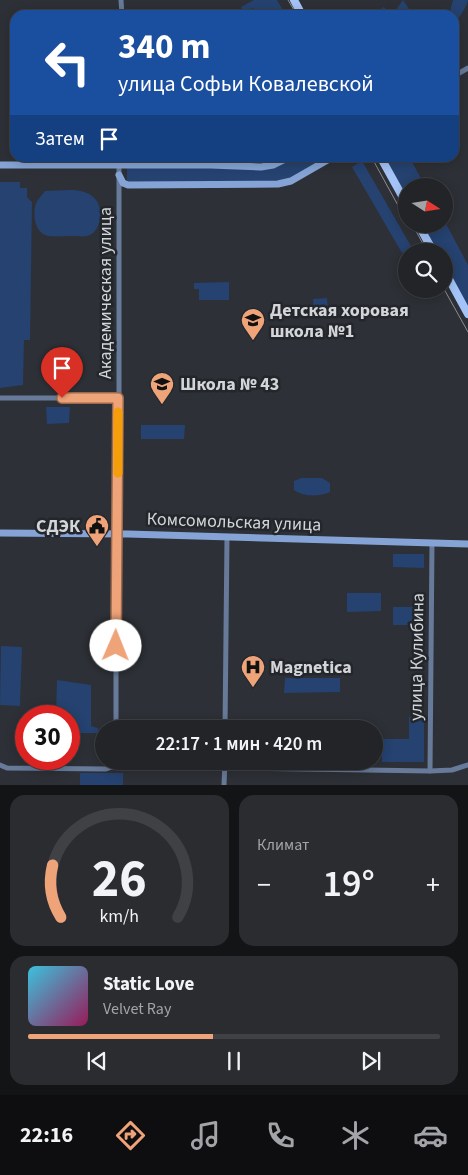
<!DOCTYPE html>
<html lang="ru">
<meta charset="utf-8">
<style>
:root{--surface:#222428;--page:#2a2c30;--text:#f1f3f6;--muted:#a2a4a8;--line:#3f4145;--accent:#efa378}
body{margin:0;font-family:"Source Sans 3",sans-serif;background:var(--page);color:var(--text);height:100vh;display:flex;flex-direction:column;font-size:19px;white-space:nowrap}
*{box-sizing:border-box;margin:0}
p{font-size:16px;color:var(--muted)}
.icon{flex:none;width:28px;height:28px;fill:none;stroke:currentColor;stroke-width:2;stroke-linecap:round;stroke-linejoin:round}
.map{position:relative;height:785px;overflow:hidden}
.drawer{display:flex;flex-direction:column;gap:10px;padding:10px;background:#131416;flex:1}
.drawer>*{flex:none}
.hud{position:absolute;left:10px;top:10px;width:449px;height:152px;border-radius:15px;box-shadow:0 2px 12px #0003,0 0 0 1px var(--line);background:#1a4fa0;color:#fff;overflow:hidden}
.needle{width:32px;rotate:102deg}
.controls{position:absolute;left:398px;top:178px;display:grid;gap:10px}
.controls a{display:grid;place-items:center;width:55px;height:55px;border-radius:50%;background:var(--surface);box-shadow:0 2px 12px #0003,0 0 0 1px var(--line);font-size:25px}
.speed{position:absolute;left:15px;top:705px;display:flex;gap:10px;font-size:25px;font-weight:700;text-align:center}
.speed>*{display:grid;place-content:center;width:65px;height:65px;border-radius:50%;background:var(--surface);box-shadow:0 2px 12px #0003,0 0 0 1px var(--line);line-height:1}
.speed .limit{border:8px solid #d22;background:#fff;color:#111}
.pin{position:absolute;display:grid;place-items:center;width:42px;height:42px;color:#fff;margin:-51px -21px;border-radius:50% 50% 50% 0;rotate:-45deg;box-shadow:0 0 5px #0007}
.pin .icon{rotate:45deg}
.me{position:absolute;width:55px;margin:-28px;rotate:1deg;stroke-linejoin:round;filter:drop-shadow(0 0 4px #0008)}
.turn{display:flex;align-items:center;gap:18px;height:105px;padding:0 25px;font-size:22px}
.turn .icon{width:65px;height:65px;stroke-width:2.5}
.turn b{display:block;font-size:35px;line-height:42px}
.then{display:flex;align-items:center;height:48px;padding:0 25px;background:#0003;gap:10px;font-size:19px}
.big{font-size:38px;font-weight:600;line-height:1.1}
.drawer .card{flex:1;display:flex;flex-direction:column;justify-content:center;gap:8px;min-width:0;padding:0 18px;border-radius:15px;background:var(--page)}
.drawer .dial{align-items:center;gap:0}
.dial svg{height:130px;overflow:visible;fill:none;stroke:var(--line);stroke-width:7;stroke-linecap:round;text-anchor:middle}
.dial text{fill:var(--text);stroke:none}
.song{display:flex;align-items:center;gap:15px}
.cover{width:60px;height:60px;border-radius:8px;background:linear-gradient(135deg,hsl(190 70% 55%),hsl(330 70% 35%))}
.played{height:5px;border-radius:2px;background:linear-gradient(90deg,var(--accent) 45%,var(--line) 45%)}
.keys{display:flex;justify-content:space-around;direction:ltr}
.heat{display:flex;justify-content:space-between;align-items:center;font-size:28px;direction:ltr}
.drawer .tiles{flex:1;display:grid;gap:10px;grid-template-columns:1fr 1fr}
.card:last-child{grid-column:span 2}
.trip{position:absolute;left:95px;top:720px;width:288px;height:50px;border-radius:25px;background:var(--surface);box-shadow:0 2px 12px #0003,0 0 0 1px var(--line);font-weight:600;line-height:50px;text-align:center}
.dock{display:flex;height:80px;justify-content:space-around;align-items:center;background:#0e0e10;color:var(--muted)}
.dock .icon{width:35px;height:35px}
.dock .active{color:var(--accent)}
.dock b{font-size:22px;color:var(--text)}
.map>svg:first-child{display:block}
</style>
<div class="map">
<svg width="468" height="785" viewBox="0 0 468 785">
<rect width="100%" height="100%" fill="#2d3036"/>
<g fill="#254270">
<path d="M254 0H277L286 15H257L253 8 244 13 241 7Z"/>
<path d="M403 0 413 15H380L378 11 384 7 387 11H395Z"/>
<path d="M453 0H468C466 9 459 16 455 25L454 15H449Z"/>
<path d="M287 158H331L291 181 130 185 127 180V165L261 167Z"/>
<path d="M381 158H410L425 186H406V203Z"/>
<path d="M362 161 412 248 402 253 352 167Z"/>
<path d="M0 182H20V188H27V197L32 202 30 340H24L23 385 0 388Z"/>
<path d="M45 191C64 191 88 185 98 203 103 213 100 233 87 236 83 237 76 236 71 236 64 236 55 237 48 236 36 233 33 218 35 207 36 201 41 196 45 191Z"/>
<path d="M444 220 468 265V314L444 270V251H433L418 224H444Z"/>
<path d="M229 282V300H199V289H194V283Z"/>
<path d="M327 298 328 312 314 313 313 299Z"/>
<path d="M46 407H70L69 423 47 424Z"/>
<path d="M141 425H185L184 439H141Z"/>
<path d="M301 478H322L330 483V492C319 497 304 497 294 490V481Z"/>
<path d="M393 554H424V568L393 567Z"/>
<path d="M347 593H381V611L347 612Z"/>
<rect x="393" y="607" width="29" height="18"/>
<path d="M1 646 22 647 20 706 0 705Z"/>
<path d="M285 678H340V692L284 693Z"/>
<path d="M57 680 91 685V726L98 728 99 733H71L69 736V716H56Z"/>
<path d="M409 717 424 718V762H382V739H409Z"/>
<rect x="80" y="773" width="43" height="12"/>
</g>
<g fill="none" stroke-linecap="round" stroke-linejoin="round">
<g stroke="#677a99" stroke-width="5">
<path d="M121 0 122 15"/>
<path d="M454 76 468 68"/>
<path d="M0 398H118"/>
<path d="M116 729V562L119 448V158"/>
<path d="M225 729 227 537"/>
<path d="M0 765 7 768 106 769 115 766 430 771 452 770 468 765"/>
<path d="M430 771 432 543"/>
<path d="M224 785 225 761"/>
</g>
<g stroke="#85a4d5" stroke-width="7">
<path d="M0 165H211L261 167 273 165 287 158"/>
<path d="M119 175 123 183 128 185 278 184 291 181 331 158"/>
<path d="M0 533 128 534 468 544"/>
</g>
<g stroke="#a4c4f7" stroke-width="8">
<path d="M294 0 302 15"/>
<path d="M381 158 406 203"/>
<path d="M418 224 433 251"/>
<path d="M444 270 468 314"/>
</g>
<g stroke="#8c8e93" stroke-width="1">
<path d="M288 0 297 15"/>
<path d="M372 158 406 220"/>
<path d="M412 224 427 251"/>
<path d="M444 289 468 332"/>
</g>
</g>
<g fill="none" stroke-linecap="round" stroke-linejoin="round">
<g stroke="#9b6a4e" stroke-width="12">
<path id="route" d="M62 398H118L116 646"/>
</g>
<use href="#route" stroke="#efa378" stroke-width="9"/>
<path stroke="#f59e0b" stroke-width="9" d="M118 412V473"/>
</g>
<defs>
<g id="school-pin" transform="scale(1.25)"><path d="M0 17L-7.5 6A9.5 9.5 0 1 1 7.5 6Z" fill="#efa378" stroke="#23272c"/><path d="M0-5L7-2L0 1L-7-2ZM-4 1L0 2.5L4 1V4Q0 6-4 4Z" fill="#111"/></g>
<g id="civic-pin" transform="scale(1.25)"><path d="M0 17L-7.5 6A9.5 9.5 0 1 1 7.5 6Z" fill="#efa378" stroke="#23272c"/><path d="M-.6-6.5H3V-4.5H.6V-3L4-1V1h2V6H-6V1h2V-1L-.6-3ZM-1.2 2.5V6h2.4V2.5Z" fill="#111"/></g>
<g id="hospital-pin" transform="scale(1.25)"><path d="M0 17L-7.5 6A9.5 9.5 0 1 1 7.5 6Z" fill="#efa378" stroke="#23272c"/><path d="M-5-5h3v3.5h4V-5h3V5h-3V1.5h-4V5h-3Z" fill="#111"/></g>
</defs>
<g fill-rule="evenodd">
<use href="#school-pin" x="253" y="320"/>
<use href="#school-pin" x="162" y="384"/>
<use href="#civic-pin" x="97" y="526"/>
<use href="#hospital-pin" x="253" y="667"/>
</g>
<g text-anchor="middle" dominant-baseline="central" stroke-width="5" stroke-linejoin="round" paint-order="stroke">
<g font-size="18" fill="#d3d5d9" stroke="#23272c">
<text transform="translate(105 293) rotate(-90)">Академическая улица</text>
<text transform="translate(234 522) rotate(2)">Комсомольская улица</text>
<text transform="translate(417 657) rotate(-89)">улица Кулибина</text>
</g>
<g font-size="18" font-weight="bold" fill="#d3d5d9" stroke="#23272c" text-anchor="start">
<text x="270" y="310">Детская хоровая<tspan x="270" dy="21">школа №1</tspan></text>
<text x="180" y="384">Школа № 43</text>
<text x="80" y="526" text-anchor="end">СДЭК</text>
<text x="270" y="667">Magnetica</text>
</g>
</g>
</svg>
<div class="controls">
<a><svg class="needle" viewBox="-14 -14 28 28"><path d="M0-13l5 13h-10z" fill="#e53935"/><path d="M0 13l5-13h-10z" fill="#a2a4a8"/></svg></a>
<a><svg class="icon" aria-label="search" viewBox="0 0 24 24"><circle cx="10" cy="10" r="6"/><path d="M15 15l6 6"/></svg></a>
</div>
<div class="speed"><div class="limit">30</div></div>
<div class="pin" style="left:62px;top:398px;background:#d93025"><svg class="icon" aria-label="arrive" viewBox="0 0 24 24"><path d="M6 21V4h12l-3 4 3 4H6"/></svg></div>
<svg class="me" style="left:116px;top:646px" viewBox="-20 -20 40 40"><circle r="19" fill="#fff"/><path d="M0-13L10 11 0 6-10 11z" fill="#efa378"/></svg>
<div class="trip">22:17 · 1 мин · 420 m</div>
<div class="hud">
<div class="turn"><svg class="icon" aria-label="left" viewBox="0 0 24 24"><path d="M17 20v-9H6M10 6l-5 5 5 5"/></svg><div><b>340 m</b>улица Софьи Ковалевской</div></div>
<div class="then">Затем<svg class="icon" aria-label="arrive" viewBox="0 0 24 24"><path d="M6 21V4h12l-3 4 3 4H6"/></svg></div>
</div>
</div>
<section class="drawer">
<div class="tiles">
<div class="card dial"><svg viewBox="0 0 100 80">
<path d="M14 69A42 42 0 1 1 86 69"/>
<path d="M14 69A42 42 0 0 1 9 37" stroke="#efa378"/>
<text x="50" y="56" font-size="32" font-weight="700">26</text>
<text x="50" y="72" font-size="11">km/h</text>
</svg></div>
<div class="card"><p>Климат</p>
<div class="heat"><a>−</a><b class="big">19°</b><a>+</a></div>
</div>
<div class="card">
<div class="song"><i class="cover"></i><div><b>Static Love</b><p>Velvet Ray</p></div></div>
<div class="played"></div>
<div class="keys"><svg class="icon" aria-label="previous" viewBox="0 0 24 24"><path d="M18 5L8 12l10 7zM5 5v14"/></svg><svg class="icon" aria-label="pause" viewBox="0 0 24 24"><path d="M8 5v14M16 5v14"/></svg><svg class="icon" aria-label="next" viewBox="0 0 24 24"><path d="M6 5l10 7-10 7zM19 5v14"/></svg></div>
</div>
</div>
</section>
<nav class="dock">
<b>22:16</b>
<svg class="icon active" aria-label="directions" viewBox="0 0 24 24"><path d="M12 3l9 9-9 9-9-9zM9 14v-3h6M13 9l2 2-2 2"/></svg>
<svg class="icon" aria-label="music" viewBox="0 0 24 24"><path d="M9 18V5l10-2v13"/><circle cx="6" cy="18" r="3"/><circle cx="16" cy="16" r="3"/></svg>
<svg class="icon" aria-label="phone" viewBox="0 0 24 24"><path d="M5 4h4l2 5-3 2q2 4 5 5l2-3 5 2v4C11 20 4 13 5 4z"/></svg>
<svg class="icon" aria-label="climate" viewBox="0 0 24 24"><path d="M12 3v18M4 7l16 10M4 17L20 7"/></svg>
<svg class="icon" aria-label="car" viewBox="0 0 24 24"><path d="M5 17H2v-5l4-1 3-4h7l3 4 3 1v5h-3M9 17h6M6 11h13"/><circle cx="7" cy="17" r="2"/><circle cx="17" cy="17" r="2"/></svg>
</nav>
